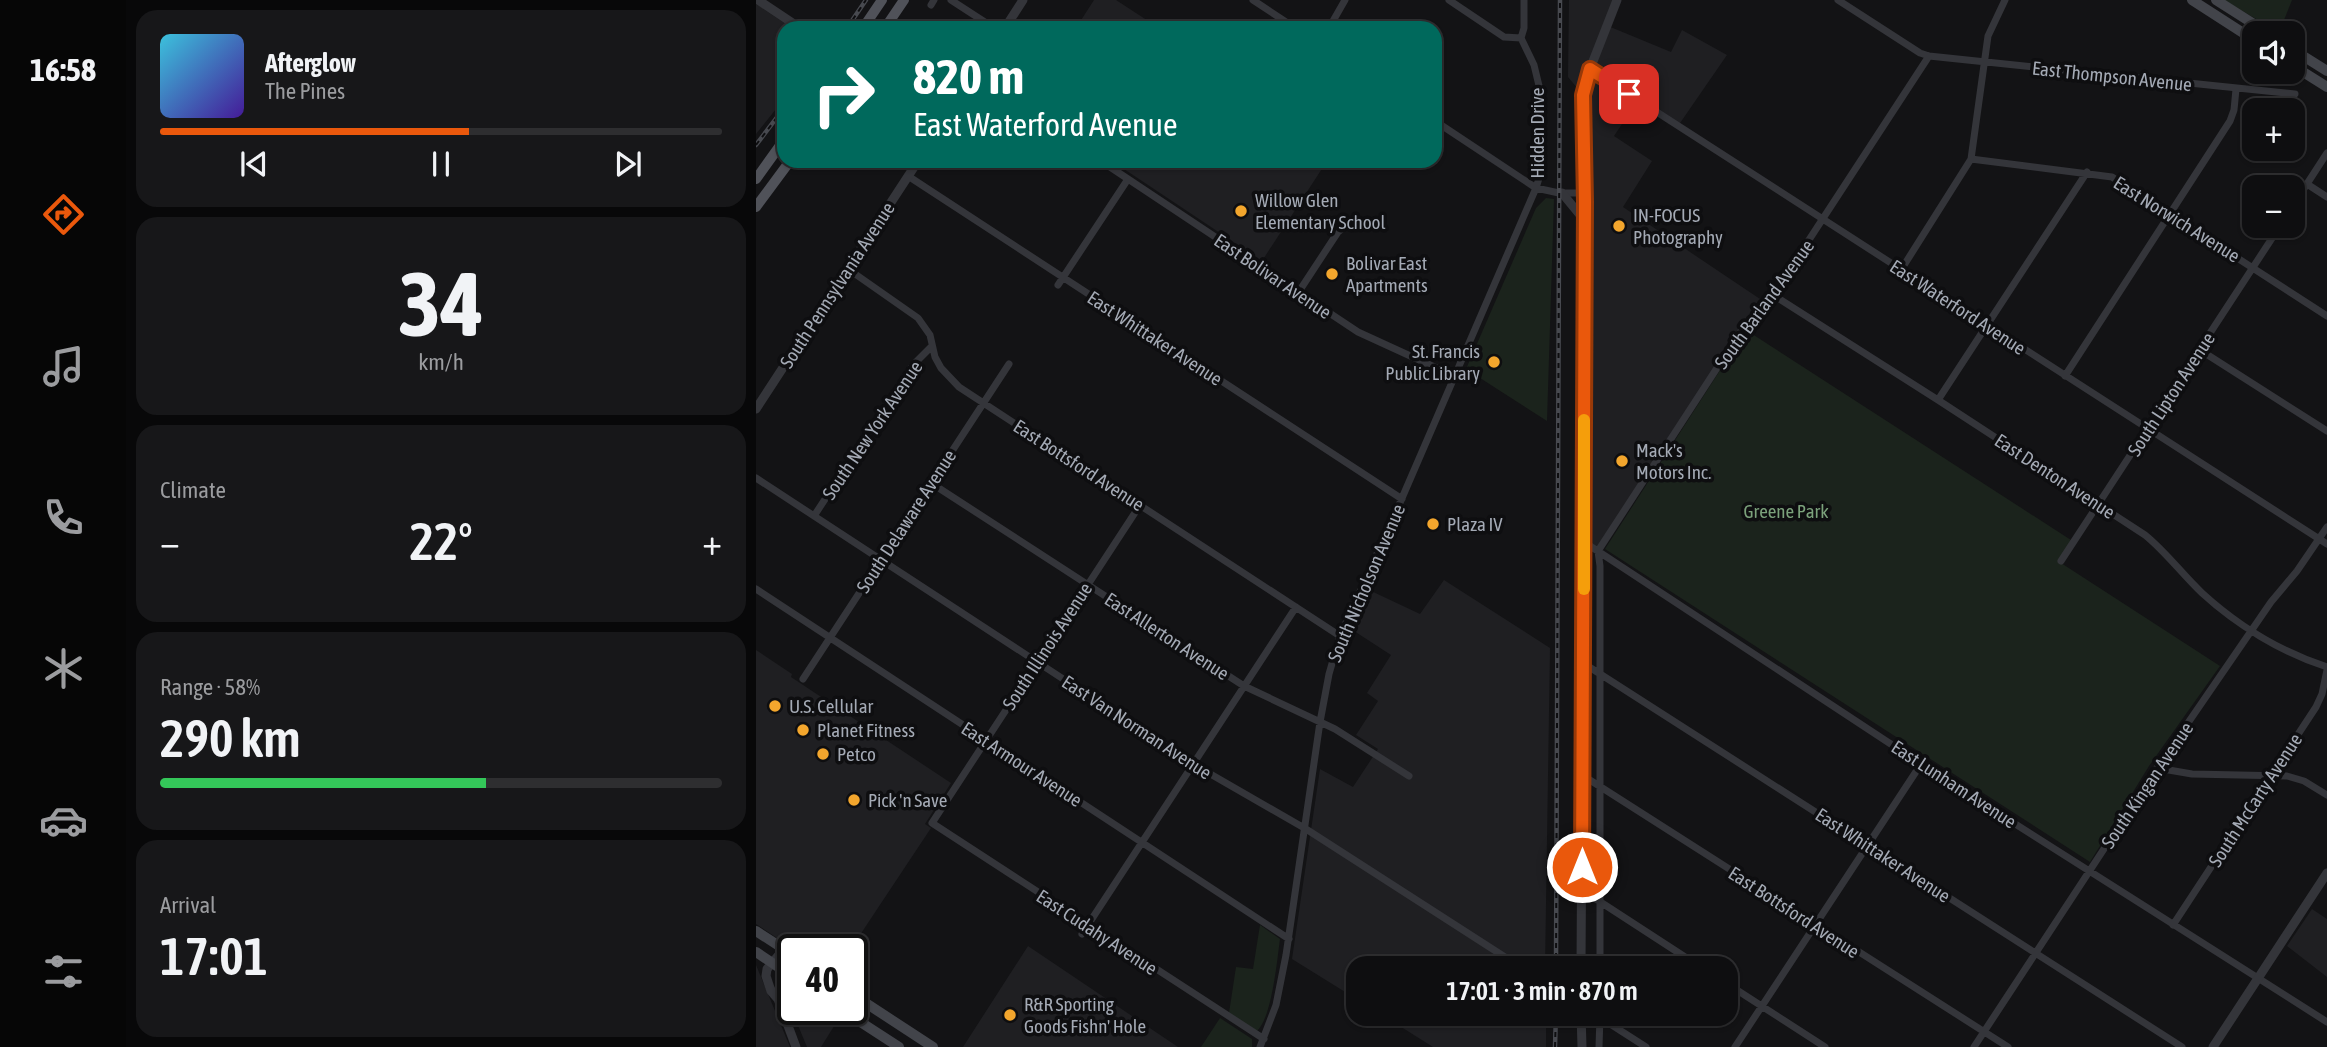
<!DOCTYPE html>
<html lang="en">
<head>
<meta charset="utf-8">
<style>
	:root { --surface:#0e0e10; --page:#171719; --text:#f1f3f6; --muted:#9b9c9f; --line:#2e2e30; --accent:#ea580c }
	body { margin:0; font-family:"Asap Condensed",sans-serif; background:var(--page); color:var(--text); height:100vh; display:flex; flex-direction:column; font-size:26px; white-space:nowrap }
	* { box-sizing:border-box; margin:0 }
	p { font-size:23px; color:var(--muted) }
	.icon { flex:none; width:38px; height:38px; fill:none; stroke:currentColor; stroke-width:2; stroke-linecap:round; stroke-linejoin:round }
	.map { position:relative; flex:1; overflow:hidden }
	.details { display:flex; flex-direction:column; gap:10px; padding:10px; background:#080809; width:630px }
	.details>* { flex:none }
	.guide { position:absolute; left:21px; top:21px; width:665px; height:147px; border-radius:21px; box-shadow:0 2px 5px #0004,0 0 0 2px var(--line); background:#00695c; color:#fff; overflow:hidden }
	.fabs { position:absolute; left:1486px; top:21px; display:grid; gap:14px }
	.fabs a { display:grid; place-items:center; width:63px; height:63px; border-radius:14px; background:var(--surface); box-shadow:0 2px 5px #0004,0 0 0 2px var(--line); font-size:35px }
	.speed { position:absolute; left:21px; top:934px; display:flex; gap:14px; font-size:35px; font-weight:700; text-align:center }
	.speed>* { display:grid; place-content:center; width:91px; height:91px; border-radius:50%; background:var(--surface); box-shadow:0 2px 5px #0004,0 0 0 2px var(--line); line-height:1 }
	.speed .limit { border:4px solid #111; border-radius:10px; background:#fff; color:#111 }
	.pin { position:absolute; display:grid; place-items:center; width:60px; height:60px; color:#fff; margin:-30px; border-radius:14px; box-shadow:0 4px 10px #0006 }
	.me { position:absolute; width:77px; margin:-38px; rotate:0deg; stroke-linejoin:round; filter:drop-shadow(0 0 5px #0008) }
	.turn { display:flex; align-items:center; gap:24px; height:147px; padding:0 21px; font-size:32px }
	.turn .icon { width:91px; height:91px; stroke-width:2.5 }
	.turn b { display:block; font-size:49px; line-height:60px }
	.big { font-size:52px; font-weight:600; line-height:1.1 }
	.details .widget { flex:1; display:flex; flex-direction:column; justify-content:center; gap:10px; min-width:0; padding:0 24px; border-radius:21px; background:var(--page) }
	.details .dial { align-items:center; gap:0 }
	.dial b { font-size:91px; line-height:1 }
	.song { display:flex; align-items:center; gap:21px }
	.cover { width:84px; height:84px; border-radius:10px; background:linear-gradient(135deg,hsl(190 70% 55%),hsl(260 70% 35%)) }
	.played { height:7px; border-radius:4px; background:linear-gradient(90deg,var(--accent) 55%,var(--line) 55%) }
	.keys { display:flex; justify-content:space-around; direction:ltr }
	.heat { display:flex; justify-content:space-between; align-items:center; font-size:38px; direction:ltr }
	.charge { height:10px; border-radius:5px; background:linear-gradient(90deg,#34c759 58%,var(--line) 0) }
	.trip { position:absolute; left:590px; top:956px; width:392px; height:70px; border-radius:21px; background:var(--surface); box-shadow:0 2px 5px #0004,0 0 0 2px var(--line); font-weight:600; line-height:70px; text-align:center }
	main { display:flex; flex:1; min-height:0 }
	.tab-bar { display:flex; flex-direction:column; width:126px; justify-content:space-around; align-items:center; background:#060606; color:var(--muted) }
	.tab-bar .icon { width:49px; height:49px }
	.tab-bar .selected { color:var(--accent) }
	.tab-bar b { font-size:32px; color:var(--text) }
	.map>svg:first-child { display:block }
	.built { fill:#1f1f22 }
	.green { fill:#1b231c }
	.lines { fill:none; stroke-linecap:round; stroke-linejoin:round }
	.minor { stroke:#34353a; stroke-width:7 }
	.tertiary { stroke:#34353a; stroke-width:9 }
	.secondary { stroke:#42444a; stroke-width:10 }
	.primary { stroke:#505259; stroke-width:10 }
	.rail-casing { stroke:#47494f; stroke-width:4.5 }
	.rail { stroke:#0e0e10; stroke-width:2; stroke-dasharray:5; stroke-linecap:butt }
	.route-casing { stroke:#983908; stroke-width:18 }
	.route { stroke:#ea580c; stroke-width:12 }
	.slow { stroke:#f59e0b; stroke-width:12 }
	.poi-dot { fill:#f3a62d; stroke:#0e0e10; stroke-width:2.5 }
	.labels { text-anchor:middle; stroke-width:7; stroke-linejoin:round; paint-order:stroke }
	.street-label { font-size:19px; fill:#a4aab5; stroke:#0e0e10 }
	.poi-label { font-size:19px; fill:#a4aab5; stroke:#0e0e10; text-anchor:start }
	.park-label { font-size:19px; fill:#7ba17b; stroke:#0e0e10 }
</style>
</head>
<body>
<main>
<nav class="tab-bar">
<b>16:58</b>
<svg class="icon selected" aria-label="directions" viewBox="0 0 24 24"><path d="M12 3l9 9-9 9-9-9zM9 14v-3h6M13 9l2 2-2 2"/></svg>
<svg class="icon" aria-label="music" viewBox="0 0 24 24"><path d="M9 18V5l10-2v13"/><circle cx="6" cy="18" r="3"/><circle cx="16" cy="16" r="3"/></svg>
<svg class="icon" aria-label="phone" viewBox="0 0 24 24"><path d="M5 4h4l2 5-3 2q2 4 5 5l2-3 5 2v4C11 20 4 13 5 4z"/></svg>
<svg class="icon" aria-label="climate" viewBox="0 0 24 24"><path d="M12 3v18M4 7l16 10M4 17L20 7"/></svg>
<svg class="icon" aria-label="car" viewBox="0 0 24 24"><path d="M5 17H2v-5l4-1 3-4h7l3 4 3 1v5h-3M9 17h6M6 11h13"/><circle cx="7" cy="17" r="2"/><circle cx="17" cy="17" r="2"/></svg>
<svg class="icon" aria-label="filters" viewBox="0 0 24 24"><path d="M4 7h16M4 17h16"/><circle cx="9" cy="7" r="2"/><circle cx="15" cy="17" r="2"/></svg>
</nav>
<section class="details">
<div class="widget">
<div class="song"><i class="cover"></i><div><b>Afterglow</b><p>The Pines</p></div></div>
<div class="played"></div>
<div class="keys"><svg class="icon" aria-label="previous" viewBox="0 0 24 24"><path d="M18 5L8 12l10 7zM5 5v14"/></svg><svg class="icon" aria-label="pause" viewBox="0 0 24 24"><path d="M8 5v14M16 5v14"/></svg><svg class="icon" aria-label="next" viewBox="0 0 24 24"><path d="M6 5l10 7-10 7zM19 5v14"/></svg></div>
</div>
<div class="widget dial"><b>34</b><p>km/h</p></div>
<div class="widget"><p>Climate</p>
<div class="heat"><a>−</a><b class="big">22°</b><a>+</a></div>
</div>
<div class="widget"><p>Range · 58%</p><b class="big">290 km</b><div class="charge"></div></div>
<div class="widget"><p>Arrival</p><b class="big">17:01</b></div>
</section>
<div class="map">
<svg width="1571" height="1047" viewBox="0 0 1571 1047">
	<rect width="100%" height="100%" fill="#131315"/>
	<path class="built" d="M338 0H360L403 28H320Z
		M813 0H861L852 26 915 52 926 30 971 55 922 126 880 103 858 136 896 161 867 207 1010 303 997 316 842 551 828 542 827 95 812 77Z
		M0 4 36 28H28V99L0 134Z
		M356 161H571L506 261Z
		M688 580 794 648 789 968H602V1000L536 959 564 769 597 787 622 749 600 735 622 701 611 693 635 655 595 629 613 590 664 614Z
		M0 650 36 674 35 677 195 783 169 824 175 828 94 950H39L0 924Z
		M1556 909 1571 919V977L1531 946Z
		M272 946 324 981 422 1047H207Z
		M0 965 34 1047H0Z
		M30 979 37 983V1010H77L85 1015 65 1047H51L29 994 28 985Z
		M623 1013H790V1047H677Z"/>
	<path class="green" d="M1468 0H1536L1528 20 1517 29Z
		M790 198 798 199 791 421 710 369 780 208Z
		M990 330 1318 542 1305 563 1464 666 1393 766 1334 862 849 549Z
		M504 925 524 939C521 961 516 1017 501 1031L473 1013 480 967 497 969Z
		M464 1018 496 1039V1047H445Z"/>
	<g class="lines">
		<path class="minor" d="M195 0 238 28
			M497 0 539 28
			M693 0 748 37 765 38
			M1082 0 1164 53 1173 56 1539 94
			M175 5 178 0
			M573 28 589 0
			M834 69 1571 544
			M679 121 780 188 803 193H829
			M1215 159 1356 177 1571 316
			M345 161 602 332 698 376
			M152 176 646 499
			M1551 184 1571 197
			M1536 207 1571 153
			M92 269 162 318 174 335 179 357 185 368 203 387 584 636
			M1145 270 1215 159 1232 36 1249 0
			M302 285 372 179
			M542 293 582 232 600 218
			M1017 295 1182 400 1389 535C1410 552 1426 574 1446 593 1481 625 1525 652 1571 667
			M1444 350 1571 431
			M1309 376 1474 121 1478 110 1480 89
			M1182 400 1331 172
			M0 478 437 764 550 829 766 968
			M175 483 488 686 579 729 653 776
			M384 505 176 823 508 1039
			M58 516 157 365 176 346
			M828 542 1165 764 1571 1022
			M1305 561 1524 226
			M0 589 533 939
			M827 663 1426 1047
			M47 679 253 364
			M1401 768 1436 774 1531 776 1548 781 1571 795
			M826 775 1252 1047
			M826 890 946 968
			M1417 925 1560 707 1566 694 1571 670
			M326 934 540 607
			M844 968V566L842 551 989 325 1017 295 1173 56
			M970 983 1069 1047
			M837 1013 890 1047
			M504 1047 520 1005 530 955 564 722 573 674 584 636 643 505 780 188 784 175 785 94 778 65 765 38 768 28V0
			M843 1047 844 1016
			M979 1047 1165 764
			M1218 1047 1401 768 1515 602 1541 571 1571 527"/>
		<path class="tertiary" d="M2 0 44 28
			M249 28 267 0
			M806 193 829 221
			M0 409 162 161
			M28 949 11 969 10 976 15 991 22 999 40 1047
			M825 968 829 286 827 95 834 69 861 0
			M22 999 24 981 37 956
			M825 1013 826 1047
			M1457 1047 1571 873"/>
		<path class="secondary" d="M1436 0 1498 40
			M1460 0 1512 33
			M1536 49 1571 71
			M1536 65 1571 87
			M0 931 37 955
			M0 952 37 977
			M96 994 177 1047
			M86 1010 143 1047"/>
		<path class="primary" d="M107 28 126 0
			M129 28 148 0
			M0 179 28 140
			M0 207 34 161"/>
		<defs>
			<path id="rail" d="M91 28 110 0
				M0 145 28 108
				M800 968 804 0
				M799 1047 800 1013"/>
		</defs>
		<use href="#rail" class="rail-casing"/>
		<use href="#rail" class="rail"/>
	</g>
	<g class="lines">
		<defs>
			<path id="route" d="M826 867 829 202 827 95 834 69 873 94"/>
		</defs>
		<use href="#route" class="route-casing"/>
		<use href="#route" class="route"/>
		<path class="slow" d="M828 589V420"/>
	</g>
	<g class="poi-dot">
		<circle cx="485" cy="211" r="7"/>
		<circle cx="863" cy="226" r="7"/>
		<circle cx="576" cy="274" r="7"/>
		<circle cx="738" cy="362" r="7"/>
		<circle cx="866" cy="461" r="7"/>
		<circle cx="677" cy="524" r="7"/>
		<circle cx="19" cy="706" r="7"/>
		<circle cx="47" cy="730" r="7"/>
		<circle cx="67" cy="754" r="7"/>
		<circle cx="98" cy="800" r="7"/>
		<circle cx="254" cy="1015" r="7"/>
	</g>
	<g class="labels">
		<g class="street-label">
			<text transform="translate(1356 76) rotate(6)" y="7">East Thompson Avenue</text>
			<text transform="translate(781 133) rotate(-90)" y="7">Hidden Drive</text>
			<text transform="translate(1421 219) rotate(32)" y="7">East Norwich Avenue</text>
			<text transform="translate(517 276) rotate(34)" y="7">East Bolivar Avenue</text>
			<text transform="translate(81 285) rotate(-57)" y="7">South Pennsylvania Avenue</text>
			<text transform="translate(1008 304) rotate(-54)" y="7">South Barland Avenue</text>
			<text transform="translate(1202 307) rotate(33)" y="7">East Waterford Avenue</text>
			<text transform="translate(399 338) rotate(33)" y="7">East Whittaker Avenue</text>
			<text transform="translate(1415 394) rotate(-57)" y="7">South Lipton Avenue</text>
			<text transform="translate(116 430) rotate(-56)" y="7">South New York Avenue</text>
			<text transform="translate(323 465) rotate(33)" y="7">East Bottsford Avenue</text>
			<text transform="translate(1299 476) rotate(33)" y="7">East Denton Avenue</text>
			<text transform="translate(150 521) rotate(-57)" y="7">South Delaware Avenue</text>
			<text transform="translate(610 583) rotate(-67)" y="7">South Nicholson Avenue</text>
			<text transform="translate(411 636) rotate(33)" y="7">East Allerton Avenue</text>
			<text transform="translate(291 646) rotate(-57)" y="7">South Illinois Avenue</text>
			<text transform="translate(381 727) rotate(33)" y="7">East Van Norman Avenue</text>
			<text transform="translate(266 764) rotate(33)" y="7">East Armour Avenue</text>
			<text transform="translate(1198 784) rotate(33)" y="7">East Lunham Avenue</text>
			<text transform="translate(1391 785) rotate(-56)" y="7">South Kingan Avenue</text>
			<text transform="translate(1499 800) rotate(-57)" y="7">South McCarty Avenue</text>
			<text transform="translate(1127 855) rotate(33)" y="7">East Whittaker Avenue</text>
			<text transform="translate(1038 912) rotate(33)" y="7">East Bottsford Avenue</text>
			<text transform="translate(341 932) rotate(33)" y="7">East Cudahy Avenue</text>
		</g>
		<g class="poi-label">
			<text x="499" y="207">Willow Glen<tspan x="499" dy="22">Elementary School</tspan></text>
			<text x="877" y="222">IN-FOCUS<tspan x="877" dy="22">Photography</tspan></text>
			<text x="590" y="270">Bolivar East<tspan x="590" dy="22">Apartments</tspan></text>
			<text x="724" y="358" text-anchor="end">St. Francis<tspan x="724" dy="22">Public Library</tspan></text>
			<text x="880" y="457">Mack's<tspan x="880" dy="22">Motors Inc.</tspan></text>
			<text x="691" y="531">Plaza IV</text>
			<text x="33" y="713">U.S. Cellular</text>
			<text x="61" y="737">Planet Fitness</text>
			<text x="81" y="761">Petco</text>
			<text x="112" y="807">Pick 'n Save</text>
			<text x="268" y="1011">R&amp;R Sporting<tspan x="268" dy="22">Goods Fishn' Hole</tspan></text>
		</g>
		<g class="park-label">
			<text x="1030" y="518">Greene Park</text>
		</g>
	</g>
</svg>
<div class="fabs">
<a><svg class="icon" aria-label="sound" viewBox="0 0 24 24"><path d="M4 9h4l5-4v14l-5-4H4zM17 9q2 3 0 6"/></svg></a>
<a>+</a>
<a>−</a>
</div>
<div class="speed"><div class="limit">40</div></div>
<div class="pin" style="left:873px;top:94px;background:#d93025"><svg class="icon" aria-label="arrive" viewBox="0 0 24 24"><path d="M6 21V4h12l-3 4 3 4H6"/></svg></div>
<svg class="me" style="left:826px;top:867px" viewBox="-20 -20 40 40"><circle r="17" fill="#ea580c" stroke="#fff" stroke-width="3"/><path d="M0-11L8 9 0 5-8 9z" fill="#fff"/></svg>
<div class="trip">17:01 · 3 min · 870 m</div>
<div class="guide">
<div class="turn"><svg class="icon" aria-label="right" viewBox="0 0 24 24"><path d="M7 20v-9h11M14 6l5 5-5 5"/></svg><div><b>820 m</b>East Waterford Avenue</div></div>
</div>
</div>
</main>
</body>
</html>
